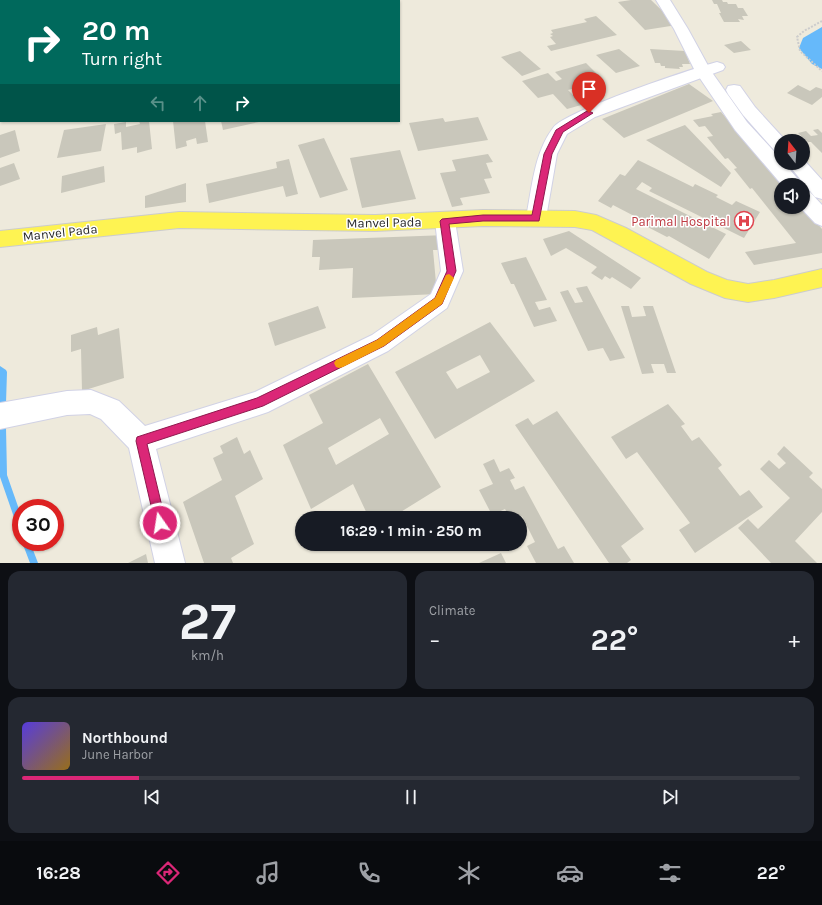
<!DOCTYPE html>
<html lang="en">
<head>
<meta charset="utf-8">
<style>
	:root { --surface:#171b24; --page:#242831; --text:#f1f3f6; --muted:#9ea1a6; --line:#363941; --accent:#db2777 }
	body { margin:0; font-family:Karla,sans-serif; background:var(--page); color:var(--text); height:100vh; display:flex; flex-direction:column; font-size:15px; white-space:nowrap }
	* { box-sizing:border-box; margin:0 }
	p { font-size:13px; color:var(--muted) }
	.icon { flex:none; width:22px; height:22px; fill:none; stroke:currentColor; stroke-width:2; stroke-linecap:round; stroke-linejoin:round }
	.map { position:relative; height:563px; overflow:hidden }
	.details { display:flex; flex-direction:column; gap:8px; padding:8px; background:#0d0f14; flex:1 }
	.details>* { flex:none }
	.guide { position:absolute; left:0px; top:0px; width:400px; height:122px; box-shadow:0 1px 3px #0004; background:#00695c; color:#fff; overflow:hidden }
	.needle { width:26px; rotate:343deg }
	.fabs { position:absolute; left:774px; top:134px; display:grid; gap:8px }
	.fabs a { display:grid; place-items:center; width:36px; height:36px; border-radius:50%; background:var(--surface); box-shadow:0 1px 3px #0004; font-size:20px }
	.speed { position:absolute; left:12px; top:499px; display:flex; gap:8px; font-size:20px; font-weight:700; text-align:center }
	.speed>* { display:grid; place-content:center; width:52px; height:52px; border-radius:50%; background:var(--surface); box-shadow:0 1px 3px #0004; line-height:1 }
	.speed .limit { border:6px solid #d22; background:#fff; color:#111 }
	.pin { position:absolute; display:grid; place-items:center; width:34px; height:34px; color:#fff; margin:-41px -17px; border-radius:50% 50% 50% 0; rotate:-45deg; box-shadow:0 0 4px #0007 }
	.pin .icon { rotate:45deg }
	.me { position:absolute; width:44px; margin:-22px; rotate:347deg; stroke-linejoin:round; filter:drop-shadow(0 0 3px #0008) }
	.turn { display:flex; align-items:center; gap:14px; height:84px; padding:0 16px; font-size:18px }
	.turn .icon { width:52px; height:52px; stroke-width:2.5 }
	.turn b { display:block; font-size:28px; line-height:34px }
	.lanes { display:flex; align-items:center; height:38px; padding:0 16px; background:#0003; justify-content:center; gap:20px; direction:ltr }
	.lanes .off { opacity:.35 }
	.big { font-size:30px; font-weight:700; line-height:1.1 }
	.details .card { flex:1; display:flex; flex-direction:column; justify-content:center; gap:6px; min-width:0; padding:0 14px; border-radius:12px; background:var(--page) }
	.details .dial { align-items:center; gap:0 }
	.dial b { font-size:52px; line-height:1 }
	.song { display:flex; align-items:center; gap:12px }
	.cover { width:48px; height:48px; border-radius:6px; background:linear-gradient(135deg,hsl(250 70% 55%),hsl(40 70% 35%)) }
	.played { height:4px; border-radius:2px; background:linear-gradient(90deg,var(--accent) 15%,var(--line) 15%) }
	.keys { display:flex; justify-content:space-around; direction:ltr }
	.heat { display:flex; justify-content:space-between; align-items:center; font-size:22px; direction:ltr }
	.details .tiles { flex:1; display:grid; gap:8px; grid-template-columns:1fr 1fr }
	.card:last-child { grid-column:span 2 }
	.trip { position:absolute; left:295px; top:511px; width:232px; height:40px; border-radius:20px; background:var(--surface); box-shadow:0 1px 3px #0004; font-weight:700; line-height:40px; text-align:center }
	.menu { display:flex; height:64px; justify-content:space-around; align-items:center; background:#090b0e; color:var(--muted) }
	.menu .icon { width:28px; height:28px }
	.menu .on { color:var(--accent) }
	.menu b { font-size:18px; color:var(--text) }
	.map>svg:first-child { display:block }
	.water { fill:#66b9fa }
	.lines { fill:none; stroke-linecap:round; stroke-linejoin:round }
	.stream { fill:#66b9fa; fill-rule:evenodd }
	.building { fill:#c9c7bb; fill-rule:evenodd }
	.street-casing { stroke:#d1d2e5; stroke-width:2 }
	.secondary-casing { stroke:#d1d2e5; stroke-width:2 }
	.primary-casing { stroke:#ccc; stroke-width:2 }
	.path { stroke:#ccc; stroke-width:2; stroke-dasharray:2 1.5; stroke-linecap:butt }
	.street { fill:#fff; fill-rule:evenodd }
	.secondary { fill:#fff; fill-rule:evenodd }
	.primary { fill:#fef352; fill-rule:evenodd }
	.route { fill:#db2777; stroke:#8e194d }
	.slow { fill:#f59e0b }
	.labels { text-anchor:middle; stroke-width:3; stroke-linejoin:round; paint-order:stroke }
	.health-label { font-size:13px; fill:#be3a42; stroke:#fff; text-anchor:end }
	.street-label { font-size:13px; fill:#2b2b2b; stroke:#fff }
</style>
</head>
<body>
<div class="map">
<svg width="822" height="563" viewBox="0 0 822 563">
	<rect width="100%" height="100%" fill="#eeeadc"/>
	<path class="water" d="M822 27V69L812 64 799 48 803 38Z"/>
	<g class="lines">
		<path class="stream" d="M0 366 6 370 7 372 6 403 5 405 3 406 0 404Z
			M2 424 5 425 6 428 7 475 21 515V530L18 529 17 526 0 477V425Z
			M22 542H30L38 563H30Z"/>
	</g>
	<path class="building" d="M631 0H651L677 25 645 30 618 2Z
		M712 0H722L723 2H727L728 4H736L738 8H743L748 16H742L744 20 738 19 740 22H724L719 13H721L717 4H714Z
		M596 16 617 35 551 51 547 46 556 44 550 37 553 36 550 34 553 33 551 30 587 22 584 19Z
		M741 41 751 50 734 53 724 45Z
		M619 49 640 66 616 73 596 55Z
		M650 49 685 51 690 64H682L683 67H679L680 69 665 68V66H661L660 63H655Z
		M520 51 541 69 522 76 501 57Z
		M586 63 603 80 594 82 590 78 574 82 579 87 568 90 573 95 582 92 592 102 567 109 553 94 538 98 522 81 548 73 556 81 562 79 555 72Z
		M689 84 713 101 624 138 602 119Z
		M798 85 810 91 816 87 822 89V97L812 105 787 93Z
		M721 112 784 185H781V207H803L822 229V253L754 265 745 252 796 243 752 188 750 189 734 169 737 168 728 158 725 159 707 137 713 136 705 126 699 127 693 120 713 116 711 114Z
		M478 117 488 140 418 151 409 123 443 118 445 122Z
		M139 121H149L152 149 137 153V147L122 150 121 132 115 134 114 124 126 122V127L140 124Z
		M173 121H205L208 142 197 144 196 138 186 141 187 146 176 149Z
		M221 121H259V122L223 130Z
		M106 124 101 151 57 158 64 130Z
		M685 125 731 173 721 187 646 140Z
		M818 129 822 133V153L811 142H808L798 133 806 131 811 136 818 135 813 130Z
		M15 130 20 151 0 158V135Z
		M324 138 348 190 320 198 298 145Z
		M400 150 416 199 362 208 350 158Z
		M488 154 493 162 486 163 492 178 484 179 490 193 460 198 463 205 452 207 440 173 456 171 452 160Z
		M289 159 298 194 286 197 283 186 209 203 206 184 277 168 276 162Z
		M638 160 693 187 695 184 718 195 716 197 732 205 736 201 760 212 744 238 649 191 652 188 642 182 636 189 726 234 709 259 669 236 667 237 636 221 638 218 613 205 611 208 598 201 620 174 625 176Z
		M14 163 20 179 0 186V168Z
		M104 166 105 182 61 193 62 176Z
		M186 183V202L145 208V196Z
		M569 231 641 278 631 289 612 277 610 279 605 276 602 280 591 273 597 267 566 248 551 256 543 239Z
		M447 235 448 250H433L437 294 352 298 353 268 319 270 320 257H312L313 240Z
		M526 257 547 300 535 302 539 310 550 307 557 321 534 327 514 284H511L501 263Z
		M587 286 625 358 610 361 603 348 588 351 560 292 568 290 575 303 583 302 576 288Z
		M318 306 326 328 275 346 268 323Z
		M621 306H629L632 317 646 316 643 306H653L676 373H667L664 364H651L654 373 642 374Z
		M490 322 535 381 435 439 395 372ZM480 355 490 372 457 389 446 372Z
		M97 327 98 335 119 328 124 378 82 391 81 349 71 352V335Z
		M368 364 441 487 391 518H369L353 484 311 509 283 445 323 423 309 395ZM380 418 389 434 336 465 328 448Z
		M668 404 685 424 681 426 692 441 699 437 722 465 718 468 740 496 749 490 763 507 695 553 679 530 690 523 637 452 626 459 611 437Z
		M557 411 644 529 621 546 631 560 627 563H609L515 425 528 418 533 425Z
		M237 437 244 454 250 450 263 479 235 496 254 544 231 558 233 563H204L183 502 222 480 213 458 223 453 220 446Z
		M784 446 813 473 809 477 822 489V512L795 541 817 563H771L738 528 748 519 758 529 790 498 760 469 769 460 779 469 786 463 777 454Z
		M494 459 500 472 509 468 515 478 510 480 515 490 524 486 558 549 564 546 574 563H536L527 546 535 542 522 516 519 518H510L505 509 492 515 479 490 493 484 483 464Z
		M501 553 506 563H479Z
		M146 554 148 563H128Z"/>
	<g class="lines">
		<defs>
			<path id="street" d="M93 0H107V1H93Z
				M0 34H1V42H0Z
				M717 62 723 64 725 67 723 70 595 117 567 134 557 154 546 218 543 223 536 226 529 223 526 218C532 188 534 153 553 128 565 111 691 69 717 62Z
				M445 213 452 216 455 221 463 271 447 308 388 351 268 412 156 449 185 563H155L129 448 101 419 90 414 67 415 0 429V403L67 391 91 390 119 401 145 426 255 392 372 335 431 294 441 271 435 221 438 216Z"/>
			<path id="secondary" d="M656 0H670L688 29 711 71 747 122 781 159V163H784L803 185H782L735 130 695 71 674 29Z
				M734 85 740 86 755 107 786 141H781V153L775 151 743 115 728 94 726 90 728 86Z
				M803 159 822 180V199L815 197 787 163H803Z
				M803 190 810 192 822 205V226L815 223 800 207H803Z"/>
			<path id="primary" d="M483 210 575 211 596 215 626 228 707 272 727 280 748 284 774 280 822 269V287L774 298 748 302 725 298 691 284 592 230 575 227 483 226 375 231 179 228 0 247V231L179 212 375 215Z"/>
		</defs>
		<use href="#street" class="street-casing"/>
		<use href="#secondary" class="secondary-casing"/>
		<use href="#primary" class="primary-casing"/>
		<path class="path" d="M822 21 804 31 797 37 800 51 822 71"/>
		<use href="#street" class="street"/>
		<use href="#secondary" class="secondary"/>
		<use href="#primary" class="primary"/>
	</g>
	<path class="route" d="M587 111H589L593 113 563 132 552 154 539 221H483L449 224 456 271 442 304 384 346 263 406 147 444 166 523 165 527 160 529 156 527 136 441 137 437 257 398 377 340 435 298 447 271 440 221 442 219 483 215H532L544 154 556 130Z"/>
	<path class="slow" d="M449 274 454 278 442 304 384 346 343 367 339 368 336 367 334 363 336 360 377 340 435 298 446 275Z"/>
	<defs>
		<symbol id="hospital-ring" viewBox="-11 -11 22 22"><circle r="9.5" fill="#fff" stroke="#e0444e" stroke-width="1.5"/><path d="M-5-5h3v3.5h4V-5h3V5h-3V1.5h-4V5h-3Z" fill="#e0444e"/></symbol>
	</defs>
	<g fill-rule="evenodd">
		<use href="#hospital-ring" x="733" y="210" width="22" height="22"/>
	</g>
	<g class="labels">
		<g class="health-label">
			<text x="730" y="226">Parimal Hospital</text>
		</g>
		<g class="street-label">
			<text transform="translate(384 222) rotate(-1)" y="5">Manvel Pada</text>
			<text transform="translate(60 232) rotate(-6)" y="5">Manvel Pada</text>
		</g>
	</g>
</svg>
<div class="fabs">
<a><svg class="needle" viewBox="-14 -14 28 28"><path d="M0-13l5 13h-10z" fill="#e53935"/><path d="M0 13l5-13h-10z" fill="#9ea1a6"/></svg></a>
<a><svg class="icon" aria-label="sound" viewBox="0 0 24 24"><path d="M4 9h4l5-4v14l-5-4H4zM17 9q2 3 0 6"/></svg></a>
</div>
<div class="speed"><div class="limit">30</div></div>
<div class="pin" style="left:589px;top:113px;background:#d93025"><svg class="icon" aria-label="arrive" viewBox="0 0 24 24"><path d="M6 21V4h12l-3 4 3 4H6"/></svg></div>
<svg class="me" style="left:160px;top:523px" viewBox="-20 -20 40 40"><circle r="17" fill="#db2777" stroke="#fff" stroke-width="3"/><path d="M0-11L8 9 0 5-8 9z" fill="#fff"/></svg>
<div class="trip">16:29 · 1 min · 250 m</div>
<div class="guide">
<div class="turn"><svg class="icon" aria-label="right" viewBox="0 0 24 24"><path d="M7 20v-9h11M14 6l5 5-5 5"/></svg><div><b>20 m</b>Turn right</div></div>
<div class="lanes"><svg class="icon off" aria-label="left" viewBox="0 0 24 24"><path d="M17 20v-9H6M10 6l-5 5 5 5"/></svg><svg class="icon off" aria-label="ahead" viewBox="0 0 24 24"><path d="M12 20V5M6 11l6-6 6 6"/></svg><svg class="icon" aria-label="right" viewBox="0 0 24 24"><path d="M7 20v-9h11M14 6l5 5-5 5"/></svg></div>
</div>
</div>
<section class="details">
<div class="tiles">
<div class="card dial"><b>27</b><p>km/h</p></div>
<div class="card"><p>Climate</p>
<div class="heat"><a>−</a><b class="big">22°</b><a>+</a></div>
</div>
<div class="card">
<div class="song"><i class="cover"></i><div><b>Northbound</b><p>June Harbor</p></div></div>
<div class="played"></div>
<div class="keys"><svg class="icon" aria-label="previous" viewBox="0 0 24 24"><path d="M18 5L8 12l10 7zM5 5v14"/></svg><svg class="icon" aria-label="pause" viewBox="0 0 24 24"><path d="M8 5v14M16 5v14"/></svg><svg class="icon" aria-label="next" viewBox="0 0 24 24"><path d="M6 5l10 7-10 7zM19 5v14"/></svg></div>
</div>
</div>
</section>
<nav class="menu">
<b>16:28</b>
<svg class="icon on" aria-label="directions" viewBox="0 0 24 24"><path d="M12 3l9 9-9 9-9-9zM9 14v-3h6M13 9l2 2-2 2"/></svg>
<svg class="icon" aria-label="music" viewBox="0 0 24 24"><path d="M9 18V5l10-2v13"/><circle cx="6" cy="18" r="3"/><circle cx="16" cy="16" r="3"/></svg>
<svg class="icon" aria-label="phone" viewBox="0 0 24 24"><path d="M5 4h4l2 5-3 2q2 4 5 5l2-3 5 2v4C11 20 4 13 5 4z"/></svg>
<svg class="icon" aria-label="climate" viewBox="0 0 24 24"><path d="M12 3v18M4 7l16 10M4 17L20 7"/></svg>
<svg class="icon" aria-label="car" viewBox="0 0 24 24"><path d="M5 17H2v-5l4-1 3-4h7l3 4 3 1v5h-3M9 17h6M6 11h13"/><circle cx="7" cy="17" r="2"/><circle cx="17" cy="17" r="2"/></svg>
<svg class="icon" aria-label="filters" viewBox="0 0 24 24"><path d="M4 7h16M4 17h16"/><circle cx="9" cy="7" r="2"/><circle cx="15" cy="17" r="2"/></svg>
<b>22°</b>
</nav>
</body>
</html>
